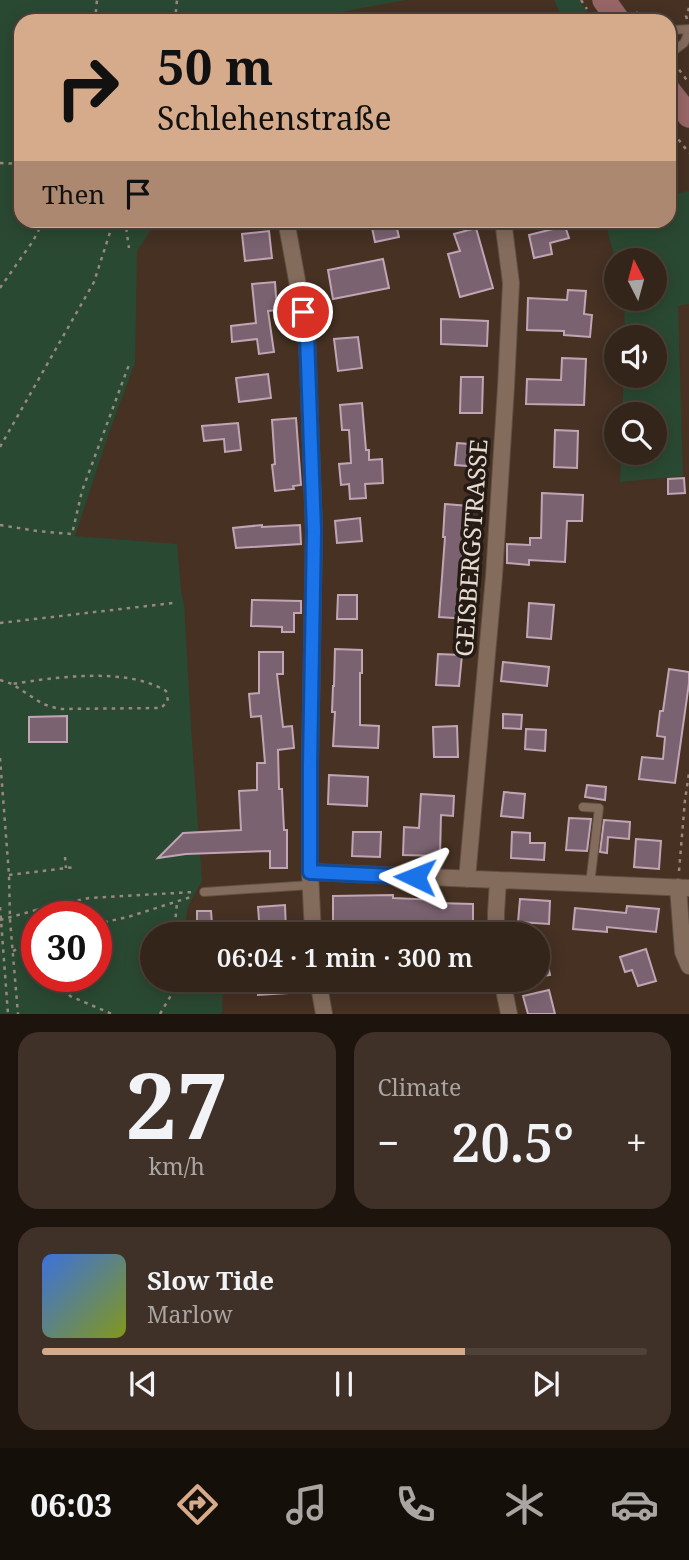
<!DOCTYPE html>
<html lang="en">
<head>
<meta charset="utf-8">
<style>
	:root { --surface:#34251a; --page:#3f3127; --text:#f1f3f6; --muted:#a9a5a2; --line:#4e4239; --accent:#d6ab8b }
	body { margin:0; font-family:"Noto Serif",serif; background:var(--page); color:var(--text); height:100vh; display:flex; flex-direction:column; font-size:26px; white-space:nowrap }
	* { box-sizing:border-box; margin:0 }
	p { font-size:23px; color:var(--muted) }
	.icon { flex:none; width:38px; height:38px; fill:none; stroke:currentColor; stroke-width:2; stroke-linecap:round; stroke-linejoin:round }
	.map { position:relative; height:1014px; overflow:hidden }
	.sheet { display:flex; flex-direction:column; gap:18px; padding:18px; background:#1d140e; flex:1 }
	.sheet>* { flex:none }
	.guide { position:absolute; left:14px; top:14px; width:662px; height:214px; border-radius:21px; box-shadow:0 4px 18px #0003,0 0 0 2px var(--line); background:#d6ab8b; color:#111; overflow:hidden }
	.needle { width:46px; rotate:354deg }
	.buttons { position:absolute; left:604px; top:248px; display:grid; gap:14px }
	.buttons a { display:grid; place-items:center; width:63px; height:63px; border-radius:50%; background:var(--surface); box-shadow:0 4px 18px #0003,0 0 0 2px var(--line); font-size:35px }
	.speed { position:absolute; left:21px; top:901px; display:flex; gap:14px; font-size:35px; font-weight:700; text-align:center }
	.speed>* { display:grid; place-content:center; width:91px; height:91px; border-radius:50%; background:var(--surface); box-shadow:0 4px 18px #0003,0 0 0 2px var(--line); line-height:1 }
	.speed .limit { border:10px solid #d22; background:#fff; color:#111 }
	.pin { position:absolute; display:grid; place-items:center; width:60px; height:60px; color:#fff; margin:-30px; border:4px solid #fff; border-radius:50%; box-shadow:0 2px 7px #0007 }
	.me { position:absolute; width:77px; margin:-38px; rotate:272deg; stroke-linejoin:round; filter:drop-shadow(0 0 5px #0008) }
	.turn { display:flex; align-items:center; gap:24px; height:147px; padding:0 28px; font-size:32px }
	.turn .icon { width:91px; height:91px; stroke-width:2.5 }
	.turn b { display:block; font-size:49px; line-height:60px }
	.then { display:flex; align-items:center; height:66px; padding:0 28px; background:#0003; gap:14px; font-size:26px }
	.big { font-size:52px; font-weight:600; line-height:1.1 }
	.sheet .card { flex:1; display:flex; flex-direction:column; justify-content:center; gap:10px; min-width:0; padding:0 24px; border-radius:21px; background:var(--page) }
	.sheet .dial { align-items:center; gap:0 }
	.dial b { font-size:91px; line-height:1 }
	.song { display:flex; align-items:center; gap:21px }
	.cover { width:84px; height:84px; border-radius:10px; background:linear-gradient(135deg,hsl(220 70% 55%),hsl(70 70% 35%)) }
	.played { height:7px; border-radius:4px; background:linear-gradient(90deg,var(--accent) 70%,var(--line) 70%) }
	.keys { display:flex; justify-content:space-around; direction:ltr }
	.heat { display:flex; justify-content:space-between; align-items:center; font-size:38px; direction:ltr }
	.sheet .tiles { flex:1; display:grid; gap:18px; grid-template-columns:1fr 1fr }
	.card:last-child { grid-column:span 2 }
	.trip { position:absolute; left:140px; top:922px; width:410px; height:70px; border-radius:35px; background:var(--surface); box-shadow:0 4px 18px #0003,0 0 0 2px var(--line); font-weight:600; line-height:70px; text-align:center }
	.menu { display:flex; height:112px; justify-content:space-around; align-items:center; background:#150f0a; color:var(--muted) }
	.menu .icon { width:49px; height:49px }
	.menu .selected { color:var(--accent) }
	.menu b { font-size:32px; color:var(--text) }
	.map>svg:first-child { display:block }
	.green { fill:#2a4932; fill-rule:evenodd }
	.building { fill:#7b6270; stroke:#c1a5b4; stroke-width:2 }
	.lines { fill:none; stroke-linecap:round; stroke-linejoin:round }
	.service-casing { stroke:#604f43; stroke-width:10 }
	.minor-casing { stroke:#604f43; stroke-width:18 }
	.secondary-casing { stroke:#604f43; stroke-width:24 }
	.path { stroke:#99887c; stroke-width:2.5; stroke-dasharray:3.5 5; stroke-linecap:butt }
	.service { stroke:#846c5c; stroke-width:8 }
	.minor { stroke:#846c5c; stroke-width:16 }
	.secondary { stroke:#996667; stroke-width:23 }
	.path-bridge { stroke:#99887c; stroke-width:2.5; stroke-dasharray:3.5 5; stroke-linecap:butt }
	.route-casing { stroke:#114b97; stroke-width:18 }
	.route { stroke:#1a73e8; stroke-width:12 }
	.labels { text-anchor:middle; stroke-width:7; stroke-linejoin:round; paint-order:stroke }
	.street-label { font-size:24px; fill:#e9dbd2; stroke:#251b15 }
</style>
</head>
<body>
<div class="map">
<svg width="689" height="1014" viewBox="0 0 689 1014">
	<rect width="100%" height="100%" fill="#463123"/>
	<path class="green" d="M0 0H406L293 21H21V220L157 221 137 251 135 363 110 430 75 536 177 544 181 592 184 604 191 727 202 881 188 906 184 932 224 929V934H152V980H223L222 1014H0ZM37 917H96V976H37Z
		M554 0H579L594 21H564Z
		M689 191V304L678 306 683 476 620 482 621 453H654V415H622L624 376H654V338H625L624 299H654V261H616V263L605 221 668 220 669 195Z"/>
	<path class="building" d="M383 220H395L399 237 375 242 371 223Z
		M565 226 569 238 550 243 552 254 534 258 529 235Z
		M476 228 493 288 460 297 448 254 460 251 454 234Z
		M269 231 272 258 245 261 242 234Z
		M383 259 389 288 333 299 328 270Z
		M275 282 277 310 268 311 274 352 259 354 257 339 232 342 231 326 256 323 252 284Z
		M568 290 586 291 584 314 592 315 590 337 564 335V331L527 330 528 298 567 300Z
		M441 319 488 321 487 346 441 344Z
		M358 337 362 368 338 371 334 339Z
		M562 358 586 359 584 405 526 404 527 379 561 380Z
		M268 374 271 398 239 402 236 378Z
		M461 377H483L482 413H460Z
		M362 403 366 450H369V460L382 459 383 483 365 484 366 498 350 499 349 484 341 485 339 464 351 463 349 430H342L340 405Z
		M296 418 301 485 293 486 294 489 275 491 272 465 275 464 272 420Z
		M238 423 241 450 225 452 224 439 204 441 202 426Z
		M555 430 578 431 577 468 554 467Z
		M457 443 482 445 480 467 455 465Z
		M684 478 685 493 668 494V479Z
		M542 493 583 495 582 521H567L565 562 529 560V565L507 563V544L530 545V538H541Z
		M445 504 469 506 466 554H475L473 578H471L468 619 439 617 445 537H443Z
		M360 518 362 541 337 543 335 521Z
		M262 525V527L300 525 301 544 236 548 233 528Z
		M338 595H357V619H337Z
		M252 600 301 601V613H294V632H282V627L251 626Z
		M529 603 554 605 551 639 527 637Z
		M335 649 362 650V673H360V725L379 726 378 748 333 746 335 712H332L333 686H334Z
		M259 652H283V674H277L283 727 292 726 294 748 278 750 279 789H282L284 830H287V868H270V851L186 854 158 858 183 833 241 830 239 791 257 790V763H265L261 716 251 717 249 694 259 693Z
		M438 654 462 655 459 686 436 685Z
		M503 662 549 667 547 686 501 681Z
		M669 669 689 672V683L675 783 639 779 642 757 663 759 665 737 657 736 660 711H663Z
		M503 714 522 715 521 729 503 728Z
		M67 716V742H29V717Z
		M457 726 458 757H434L433 727Z
		M526 729 546 730 545 751 525 749Z
		M329 775 368 777 367 806 328 804Z
		M587 785 606 787 605 800 585 797Z
		M504 792 525 794 523 818 501 816Z
		M421 794 454 796 453 816 441 815 440 856 403 855 404 827 419 828Z
		M569 818 591 819 587 851 566 850Z
		M604 820 630 822 629 839 608 837 607 853 600 852Z
		M353 832H381L380 857 352 856Z
		M512 832 530 833V843H545L544 860 511 858Z
		M636 839 661 841 659 869 634 867Z
		M393 895V898L437 900V903L473 904V934H411V927L333 926V896Z
		M520 899 550 901 549 924 518 922Z
		M285 905 286 931 260 933 258 907Z
		M627 906 659 909 656 932 607 927V932L573 929 575 908 626 913Z
		M197 911H211L212 924H197Z
		M537 941H543L550 975 537 977Z
		M646 949 656 981 638 986 632 970 625 972 620 957Z
		M257 980H287L288 993 258 995Z
		M549 990 555 1014H528L523 996Z"/>
	<g class="lines">
		<defs>
			<path id="service" d="M668 32 673 30 689 29
				M668 55 684 43 689 31
				M583 807 599 808 590 884
				M204 892 311 885"/>
			<path id="minor" d="M286 220 307 335 314 531 310 765V872L313 934
				M310 872 689 888
				M467 879 494 576 506 387 511 283 503 220
				M678 887 683 952 689 966
				M496 934V913L498 880
				M318 980 324 1014
				M502 980 509 1014"/>
			<path id="secondary" d="M604 0 619 21
				M668 89 689 116"/>
		</defs>
		<use href="#service" class="service-casing"/>
		<use href="#minor" class="minor-casing"/>
		<use href="#secondary" class="secondary-casing"/>
		<path class="path" d="M581 0 587 9
			M636 12 642 21
			M687 19 686 16 689 8
			M95 21 97 0
			M175 21 177 0
			M674 63 689 83
			M668 126 689 153
			M0 163 21 164
			M125 220 129 248
			M0 288 33 241 44 220
			M0 447 94 282 114 220
			M0 525 37 531 72 534 82 491 130 362
			M0 623 173 603
			M0 680 12 684 43 704 59 709 161 708 168 701 166 691C127 667 56 677 12 684
			M0 758 9 875 10 920 18 1014
			M65 857 66 868
			M679 871 685 800 689 773
			M9 875 75 867
			M0 907 8 1014
			M36 910 89 898 194 892
			M96 924 128 917 194 896
			M174 934 177 903
			M13 951 37 941
			M52 976 70 996 112 1014
			M160 1014 180 980"/>
		<use href="#service" class="service"/>
		<use href="#minor" class="minor"/>
		<use href="#secondary" class="secondary"/>
		<path class="path-bridge" d="M0 920 36 910"/>
	</g>
	<g class="lines">
		<defs>
			<path id="route" d="M303 312 307 335 314 531 310 765V872L415 877"/>
		</defs>
		<use href="#route" class="route-casing"/>
		<use href="#route" class="route"/>
	</g>
	<g class="labels">
		<g class="street-label">
			<text transform="translate(472 548) rotate(-86)" y="8">GEISBERGSTRASSE</text>
		</g>
	</g>
</svg>
<div class="buttons">
<a><svg class="needle" viewBox="-14 -14 28 28"><path d="M0-13l5 13h-10z" fill="#e53935"/><path d="M0 13l5-13h-10z" fill="#a9a5a2"/></svg></a>
<a><svg class="icon" aria-label="sound" viewBox="0 0 24 24"><path d="M4 9h4l5-4v14l-5-4H4zM17 9q2 3 0 6"/></svg></a>
<a><svg class="icon" aria-label="search" viewBox="0 0 24 24"><circle cx="10" cy="10" r="6"/><path d="M15 15l6 6"/></svg></a>
</div>
<div class="speed"><div class="limit">30</div></div>
<div class="pin" style="left:303px;top:312px;background:#d93025"><svg class="icon" aria-label="arrive" viewBox="0 0 24 24"><path d="M6 21V4h12l-3 4 3 4H6"/></svg></div>
<svg class="me" style="left:415px;top:877px" viewBox="-20 -20 40 40"><path d="M0-17L14 15 0 8-14 15z" fill="#1a73e8" stroke="#fff" stroke-width="4"/></svg>
<div class="trip">06:04 · 1 min · 300 m</div>
<div class="guide">
<div class="turn"><svg class="icon" aria-label="right" viewBox="0 0 24 24"><path d="M7 20v-9h11M14 6l5 5-5 5"/></svg><div><b>50 m</b>Schlehenstraße</div></div>
<div class="then">Then<svg class="icon" aria-label="arrive" viewBox="0 0 24 24"><path d="M6 21V4h12l-3 4 3 4H6"/></svg></div>
</div>
</div>
<section class="sheet">
<div class="tiles">
<div class="card dial"><b>27</b><p>km/h</p></div>
<div class="card"><p>Climate</p>
<div class="heat"><a>−</a><b class="big">20.5°</b><a>+</a></div>
</div>
<div class="card">
<div class="song"><i class="cover"></i><div><b>Slow Tide</b><p>Marlow</p></div></div>
<div class="played"></div>
<div class="keys"><svg class="icon" aria-label="previous" viewBox="0 0 24 24"><path d="M18 5L8 12l10 7zM5 5v14"/></svg><svg class="icon" aria-label="pause" viewBox="0 0 24 24"><path d="M8 5v14M16 5v14"/></svg><svg class="icon" aria-label="next" viewBox="0 0 24 24"><path d="M6 5l10 7-10 7zM19 5v14"/></svg></div>
</div>
</div>
</section>
<nav class="menu">
<b>06:03</b>
<svg class="icon selected" aria-label="directions" viewBox="0 0 24 24"><path d="M12 3l9 9-9 9-9-9zM9 14v-3h6M13 9l2 2-2 2"/></svg>
<svg class="icon" aria-label="music" viewBox="0 0 24 24"><path d="M9 18V5l10-2v13"/><circle cx="6" cy="18" r="3"/><circle cx="16" cy="16" r="3"/></svg>
<svg class="icon" aria-label="phone" viewBox="0 0 24 24"><path d="M5 4h4l2 5-3 2q2 4 5 5l2-3 5 2v4C11 20 4 13 5 4z"/></svg>
<svg class="icon" aria-label="climate" viewBox="0 0 24 24"><path d="M12 3v18M4 7l16 10M4 17L20 7"/></svg>
<svg class="icon" aria-label="car" viewBox="0 0 24 24"><path d="M5 17H2v-5l4-1 3-4h7l3 4 3 1v5h-3M9 17h6M6 11h13"/><circle cx="7" cy="17" r="2"/><circle cx="17" cy="17" r="2"/></svg>
</nav>
</body>
</html>
